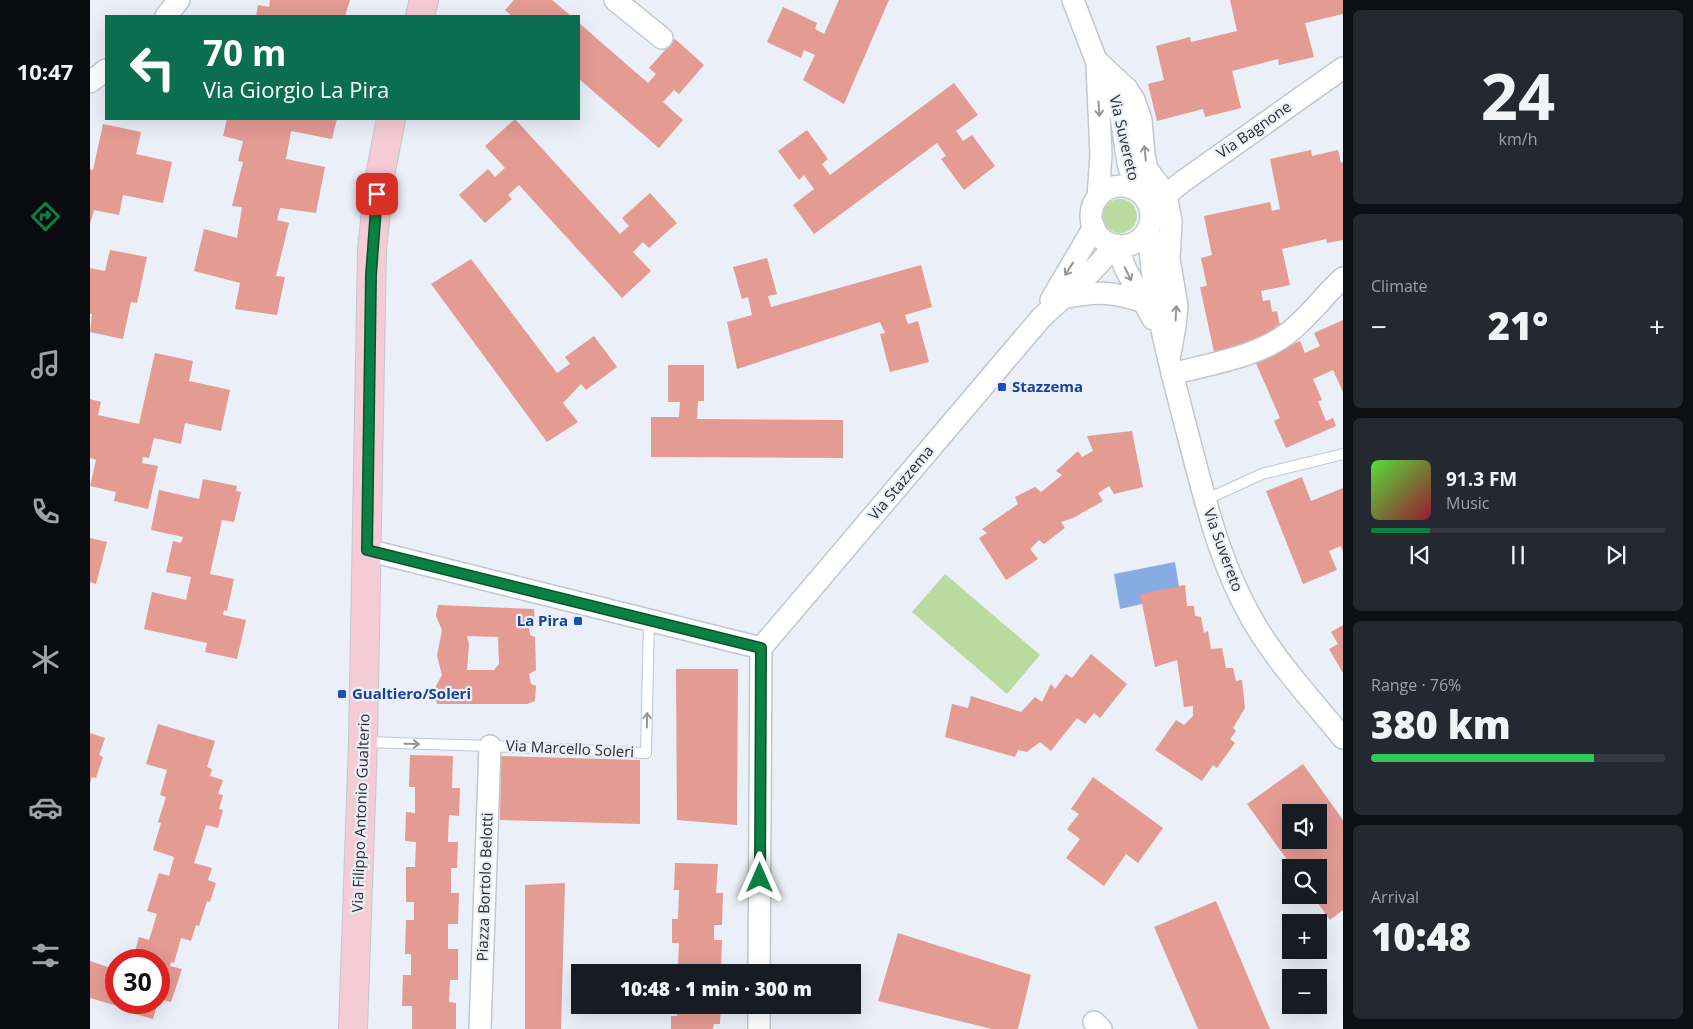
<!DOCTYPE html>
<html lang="en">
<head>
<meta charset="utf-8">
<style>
	:root { --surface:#171b24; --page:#242831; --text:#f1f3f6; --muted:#9ea1a6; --line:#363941; --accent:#0b8043 }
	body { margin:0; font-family:"Open Sans",sans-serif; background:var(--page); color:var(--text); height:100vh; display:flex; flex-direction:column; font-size:19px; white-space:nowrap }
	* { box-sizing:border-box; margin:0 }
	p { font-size:16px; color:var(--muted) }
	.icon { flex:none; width:28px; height:28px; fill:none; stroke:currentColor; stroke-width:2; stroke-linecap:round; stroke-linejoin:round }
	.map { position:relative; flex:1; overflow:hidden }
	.drawer { display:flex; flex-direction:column; gap:10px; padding:10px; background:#0d0f14; width:350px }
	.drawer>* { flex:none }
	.banner { position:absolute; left:15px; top:15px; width:475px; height:105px; border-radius:0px; box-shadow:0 5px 20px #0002; background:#0b6e4f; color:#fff; overflow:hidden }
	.tools { position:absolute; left:1192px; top:804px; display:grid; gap:10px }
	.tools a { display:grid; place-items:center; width:45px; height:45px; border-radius:0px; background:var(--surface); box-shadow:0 5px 20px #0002; font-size:25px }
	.speed { position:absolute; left:15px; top:949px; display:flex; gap:10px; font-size:25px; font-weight:700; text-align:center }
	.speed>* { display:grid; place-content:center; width:65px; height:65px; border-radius:50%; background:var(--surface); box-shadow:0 5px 20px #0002; line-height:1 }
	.speed .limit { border:8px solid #d22; background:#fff; color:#111 }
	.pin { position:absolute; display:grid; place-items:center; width:42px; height:42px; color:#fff; margin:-21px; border-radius:10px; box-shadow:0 2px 8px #0006 }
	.me { position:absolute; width:55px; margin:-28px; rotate:0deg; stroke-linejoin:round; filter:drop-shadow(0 0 4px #0008) }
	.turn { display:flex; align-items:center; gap:18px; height:105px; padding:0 15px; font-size:22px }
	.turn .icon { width:65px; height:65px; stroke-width:2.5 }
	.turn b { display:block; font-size:35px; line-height:42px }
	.big { font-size:38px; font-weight:800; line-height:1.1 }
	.drawer .card { flex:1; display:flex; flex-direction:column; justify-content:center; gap:8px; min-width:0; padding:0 18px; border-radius:8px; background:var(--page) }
	.drawer .dial { align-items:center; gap:0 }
	.dial b { font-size:65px; line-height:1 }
	.song { display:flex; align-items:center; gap:15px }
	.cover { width:60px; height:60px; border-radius:8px; background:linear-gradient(135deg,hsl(110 70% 55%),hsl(350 70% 35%)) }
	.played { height:5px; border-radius:2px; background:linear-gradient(90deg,var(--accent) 20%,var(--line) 20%) }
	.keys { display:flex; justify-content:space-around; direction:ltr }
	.heat { display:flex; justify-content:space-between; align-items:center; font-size:28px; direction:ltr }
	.charge { height:8px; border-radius:4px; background:linear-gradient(90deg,#34c759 76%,var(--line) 0) }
	.trip { position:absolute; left:481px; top:964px; width:290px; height:50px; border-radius:0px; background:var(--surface); box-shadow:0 5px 20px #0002; font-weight:800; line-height:50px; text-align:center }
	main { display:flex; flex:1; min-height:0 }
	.menu { display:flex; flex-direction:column; width:90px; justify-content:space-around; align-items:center; background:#090b0e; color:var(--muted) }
	.menu .icon { width:35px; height:35px }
	.menu .current { color:var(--accent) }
	.menu b { font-size:22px; color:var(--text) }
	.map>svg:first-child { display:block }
	.green { fill:#b9db9f }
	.water { fill:#88ace2 }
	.building { fill:#e39b92; fill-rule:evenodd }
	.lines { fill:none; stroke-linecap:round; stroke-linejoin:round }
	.lane-casing { stroke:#c2c7cf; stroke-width:12 }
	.street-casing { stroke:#c2c7cf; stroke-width:24 }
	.secondary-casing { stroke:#c2c7cf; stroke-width:30 }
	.lane { stroke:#fff; stroke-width:10 }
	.street { stroke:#fff; stroke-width:21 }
	.secondary { stroke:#f5ccd5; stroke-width:28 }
	.oneway { stroke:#969698 }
	.route-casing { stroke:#07532c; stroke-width:12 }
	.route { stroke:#0b8043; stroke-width:9 }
	.transit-dot { fill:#1a4fb4; stroke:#eaeff8; stroke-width:2 }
	.labels { text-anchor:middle; stroke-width:4.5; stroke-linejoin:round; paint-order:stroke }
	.street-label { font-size:15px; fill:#2c2e31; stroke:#eaeff8 }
	.transit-label { font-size:15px; font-weight:bold; fill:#164399; stroke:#eaeff8; text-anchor:start }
</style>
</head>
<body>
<main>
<nav class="menu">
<b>10:47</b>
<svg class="icon current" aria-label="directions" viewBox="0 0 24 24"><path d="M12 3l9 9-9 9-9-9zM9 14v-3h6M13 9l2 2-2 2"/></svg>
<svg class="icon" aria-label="music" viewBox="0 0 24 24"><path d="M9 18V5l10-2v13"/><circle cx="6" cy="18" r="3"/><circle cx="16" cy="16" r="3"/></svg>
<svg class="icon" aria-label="phone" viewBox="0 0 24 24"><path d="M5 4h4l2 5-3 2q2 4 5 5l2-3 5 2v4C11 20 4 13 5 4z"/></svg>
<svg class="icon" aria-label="climate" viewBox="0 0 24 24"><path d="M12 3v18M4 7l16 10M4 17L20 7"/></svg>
<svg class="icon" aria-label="car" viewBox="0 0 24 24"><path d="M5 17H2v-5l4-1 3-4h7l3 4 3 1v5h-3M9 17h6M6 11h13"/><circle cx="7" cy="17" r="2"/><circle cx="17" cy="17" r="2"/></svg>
<svg class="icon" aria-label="filters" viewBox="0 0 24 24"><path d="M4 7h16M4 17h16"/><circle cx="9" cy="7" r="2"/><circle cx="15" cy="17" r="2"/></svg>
</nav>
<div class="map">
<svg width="1253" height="1029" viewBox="0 0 1253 1029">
	<rect width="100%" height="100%" fill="#eaeff8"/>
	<path class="green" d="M1013 216a17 17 0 1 1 34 0a17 17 0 1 1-34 0Z
		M855 574 950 655 917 694 822 612Z"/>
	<path class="water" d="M1085 562 1089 587 1052 604 1030 609 1024 574Z"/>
	<path class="building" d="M180 0H260L255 16H166L168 5 179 7Z
		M424 0H462L481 16H422L415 10Z
		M749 0H799L754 104 713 80 725 55 714 50 711 58 677 42 693 7 727 23 725 29 734 34Z
		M1140 0H1253V14L1215 23 1224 57 1189 65 1188 59 1142 71 1151 108 1115 117 1113 109 1067 121 1058 84 1074 80 1066 46 1100 37 1101 42 1147 31Z
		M489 23 558 83 566 74 559 68 585 39 614 65 589 94 584 90 573 102 593 120 569 148 489 79Z
		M864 83 888 115 866 131 873 141 882 135 905 166 874 190 851 159 856 156 847 143 724 234 703 205 724 189 714 175 709 180 688 151 717 130 738 159 732 164 740 175Z
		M137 119H247L242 139 201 131 196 159 235 167 226 213 190 208 187 220 199 223 186 276 195 277 187 315 145 309 150 283 104 271 114 229 147 238 152 207 142 206 153 162 148 161 153 141 133 136Z
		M425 119 530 234 539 226 532 218 560 193 587 223 559 248 553 242 543 252 561 271 532 298 429 185 418 195 422 199 395 223 369 195 398 169 405 177 415 168 395 146Z
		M13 124 51 132 46 154 82 162 73 203 33 195 29 215 4 210 0 224V169L3 170Z
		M1221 150 1222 156 1248 150 1251 163 1253 162V240L1237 243 1236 239 1192 249 1200 285 1171 291 1173 301 1180 300 1182 312 1187 311 1190 325 1185 327 1187 335 1178 341 1124 352 1110 287 1117 286 1111 258 1122 255 1114 216 1180 202 1182 211 1190 209 1180 159Z
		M20 250 57 257 47 303 41 302 33 339 0 332 2 314H0V268L15 271Z
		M677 258 687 294 678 296 681 307 831 265 842 307 815 315 818 324 828 321 839 362 800 372 790 334 795 333 790 322 647 369 637 322 662 315 658 297 652 299 643 267Z
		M381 259 467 373 480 364 475 357 504 336 527 367 496 390 491 384 473 403 488 422 457 442 341 284Z
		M1253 320V392L1243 370 1223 379 1232 400 1228 401 1236 421 1243 418 1246 426 1196 448 1184 421 1190 418 1165 361 1210 341 1215 353 1230 346 1224 333Z
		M65 353 103 361 99 381 140 390 131 431 95 423 91 444 64 438 59 458 53 457 52 463 68 466 58 509 24 501 26 492 0 486 6 460 0 458V399L11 402 8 415 49 424Z
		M578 365H614V401H608L607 419 753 420V458L561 457V417H589L590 402H578Z
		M1042 431 1053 487 1024 494 1019 486 1008 493 1013 501 983 518 971 522 975 528 954 544 949 540 940 549 948 559 916 580 889 538 897 533 892 529 928 504 925 497 945 487 951 492 972 475 966 471 988 451 992 457 1003 451 997 436Z
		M1212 477 1221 501 1253 488V552L1251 546 1239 551 1247 570 1213 584 1176 491Z
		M113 479 147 486 146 491 151 492 144 522 132 520 120 574 144 579 137 611 134 610 133 615 156 620 147 659 115 652 117 643 54 629 62 592 96 600 101 577 76 572 83 541 91 543 93 537 61 530 69 490 109 499Z
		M0 538 17 542 6 584 0 582Z
		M1095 585 1097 606H1104L1105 616 1111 617 1114 633 1118 631 1121 649 1132 648 1136 668H1143L1146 681 1152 680 1155 708 1143 728 1146 731 1140 739 1145 743 1127 768 1123 765 1112 781 1065 750 1086 720 1094 725 1103 716V706L1094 707 1087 660 1065 667 1050 594Z
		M348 605 444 609 445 625 439 628 440 635 445 637 446 670 439 674 441 684 446 686 445 701 437 704H347L345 693 346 686 352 675 347 656 352 630 346 616ZM377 636 408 637 409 664 404 670H377L379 644Z
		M1253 625V673L1239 649 1248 644 1241 632Z
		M1001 654 1037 684 1010 718 1004 713 995 724 987 718 961 751 950 742 937 752 928 750 925 757 855 737 862 704 878 708 881 696 931 712 945 697 952 702 961 684 965 689 976 674 982 678Z
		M586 669H648L647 825 587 820Z
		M68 724 125 741 117 767 122 769 120 776 133 780 128 794 133 795 129 809 133 810 128 828 116 825 104 863 122 868 118 880 126 883 120 902 117 901 109 926 106 925 101 941 91 938 84 963 81 962 80 966 92 969 81 1002 69 999V960H37L39 950 45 952 49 937 59 940 67 914 57 911 69 873 79 876 84 857 63 850 71 823 68 822 76 797 70 795 77 770 56 764Z
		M0 733 15 738 9 755 13 757 6 778 2 777 0 783Z
		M320 755 363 756 362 788H370L369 816 359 815 358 842H368L367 868H361V893H369L368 924H358V949H368V980H360L359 1002 366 1003V1029H322V1006H312L313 975H321V954H315L316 920H324V902H316V867H325L326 842 315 841 316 812 325 813V787H319Z
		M411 756 550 760V824L410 820Z
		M1213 764 1253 820V910L1240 920 1222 895H1229V868H1203L1157 804ZM1201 812H1229V840H1201Z
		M1003 777 1073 828 1048 863 1036 854 1014 886 976 858 990 839 977 829 989 814 981 809Z
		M585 863 628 864 626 893H633L632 925H624V940H632L631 968H623V972H582V967H588L589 943H582V919H588L589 890H584Z
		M475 883 471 1029H435V885Z
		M1126 901 1180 1029H1108L1064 927Z
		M808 933 941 975 928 1029H902L788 1001Z
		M0 961 18 967 16 973 26 976V997L24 1005 0 998Z
		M33 1002H68L63 1019 31 1010Z
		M588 1005H631L630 1024H624L623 1029H581V1016H587Z"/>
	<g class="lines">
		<defs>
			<path id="lane" d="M1115 500 1172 474 1253 454
				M274 742 400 746 556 753 559 621"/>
			<path id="street" d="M525 0 572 38
				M983 0 1006 60 1019 79 1026 98 1031 116 1038 163 1046 190
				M76 16 89 0
				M1006 60 1037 89 1044 100 1051 120 1054 155 1057 169 1076 195 1081 221 1079 259 1087 306 1085 326 1080 354
				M1007 65 1011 155 1008 197
				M0 82 16 70
				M1001 216a30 30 0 1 1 60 0a30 30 0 1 1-60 0Z
				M1076 195 1092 182 1253 68
				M1059 227C1061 300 1080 365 1098 435 1115 499 1129 563 1163 621 1188 664 1222 700 1253 738
				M1026 245 1036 270 1063 319
				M973 298C1004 291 1023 291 1053 302
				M961 300 1004 227
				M1082 374C1119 364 1168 357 1198 333 1219 317 1234 295 1253 278
				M277 550 671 648
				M671 648 951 318 1003 270 1026 245
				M669 972 671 648
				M1004 1022 1011 1029
				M390 1029 400 746
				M669 1029V1005"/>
			<path id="secondary" d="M330 16 334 0
				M263 1029 273 742 282 250 289 181 301 119"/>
		</defs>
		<use href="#lane" class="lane-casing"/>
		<use href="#street" class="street-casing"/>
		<use href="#secondary" class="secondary-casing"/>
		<use href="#lane" class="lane"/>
		<use href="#street" class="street"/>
		<use href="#secondary" class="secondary"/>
	</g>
	<defs><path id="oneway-shaft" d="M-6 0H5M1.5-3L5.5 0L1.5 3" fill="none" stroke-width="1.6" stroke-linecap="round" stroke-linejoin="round" transform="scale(1.25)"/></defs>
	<g class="oneway">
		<use href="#oneway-shaft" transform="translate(1009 109) rotate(86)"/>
		<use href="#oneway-shaft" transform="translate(1055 153) rotate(-96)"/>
		<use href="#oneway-shaft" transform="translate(979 269) rotate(122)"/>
		<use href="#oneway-shaft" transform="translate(1038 274) rotate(64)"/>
		<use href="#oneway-shaft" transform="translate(1086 313) rotate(-87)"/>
		<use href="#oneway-shaft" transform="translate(557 720) rotate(-89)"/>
		<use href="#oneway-shaft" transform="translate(322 744) rotate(1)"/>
	</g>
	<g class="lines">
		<defs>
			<path id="route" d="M287 194 281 275 277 550 671 648 670 878"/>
		</defs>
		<use href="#route" class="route-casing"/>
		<use href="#route" class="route"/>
	</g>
	<g class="transit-dot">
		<rect x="907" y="382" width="10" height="10" rx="2.5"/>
		<rect x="483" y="616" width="10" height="10" rx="2.5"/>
		<rect x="247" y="689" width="10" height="10" rx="2.5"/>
	</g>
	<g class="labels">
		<g class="street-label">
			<text transform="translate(1164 130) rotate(-35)" y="5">Via Bagnone</text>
			<text transform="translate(1034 138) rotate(77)" y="5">Via Suvereto</text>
			<text transform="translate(811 483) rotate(-50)" y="5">Via Stazzema</text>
			<text transform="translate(1133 550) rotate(70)" y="5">Via Suvereto</text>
			<text transform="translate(480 749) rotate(3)" y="5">Via Marcello Soleri</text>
			<text transform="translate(271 813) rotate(-88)" y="5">Via Filippo Antonio Gualterio</text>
			<text transform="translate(395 887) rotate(-88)" y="5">Piazza Bortolo Belotti</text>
		</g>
		<g class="transit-label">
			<text x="922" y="392">Stazzema</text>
			<text x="478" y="626" text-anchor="end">La Pira</text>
			<text x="262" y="699">Gualtiero/Soleri</text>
		</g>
	</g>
</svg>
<div class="tools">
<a><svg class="icon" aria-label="sound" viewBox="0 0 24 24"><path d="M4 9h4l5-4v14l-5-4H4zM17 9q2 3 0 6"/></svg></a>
<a><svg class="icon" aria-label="search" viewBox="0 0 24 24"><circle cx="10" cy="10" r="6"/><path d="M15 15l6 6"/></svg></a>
<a>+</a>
<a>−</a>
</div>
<div class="speed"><div class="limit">30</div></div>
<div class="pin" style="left:287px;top:194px;background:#d93025"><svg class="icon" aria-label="arrive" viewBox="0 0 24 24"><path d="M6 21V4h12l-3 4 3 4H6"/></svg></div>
<svg class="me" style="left:670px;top:878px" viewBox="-20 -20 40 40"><path d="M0-17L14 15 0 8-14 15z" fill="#0b8043" stroke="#fff" stroke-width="4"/></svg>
<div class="trip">10:48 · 1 min · 300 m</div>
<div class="banner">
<div class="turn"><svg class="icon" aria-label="left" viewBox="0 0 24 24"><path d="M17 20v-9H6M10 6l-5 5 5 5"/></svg><div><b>70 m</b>Via Giorgio La Pira</div></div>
</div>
</div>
<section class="drawer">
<div class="card dial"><b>24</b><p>km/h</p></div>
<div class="card"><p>Climate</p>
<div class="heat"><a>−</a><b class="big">21°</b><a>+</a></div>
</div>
<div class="card">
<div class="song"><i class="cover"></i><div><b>91.3 FM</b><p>Music</p></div></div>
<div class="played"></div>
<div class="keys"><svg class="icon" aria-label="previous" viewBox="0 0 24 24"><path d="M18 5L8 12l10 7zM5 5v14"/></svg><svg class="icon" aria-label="pause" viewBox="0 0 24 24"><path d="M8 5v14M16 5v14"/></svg><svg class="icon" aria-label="next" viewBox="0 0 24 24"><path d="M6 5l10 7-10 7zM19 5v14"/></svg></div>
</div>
<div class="card"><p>Range · 76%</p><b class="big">380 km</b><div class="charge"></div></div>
<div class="card"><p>Arrival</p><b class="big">10:48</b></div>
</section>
</main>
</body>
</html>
